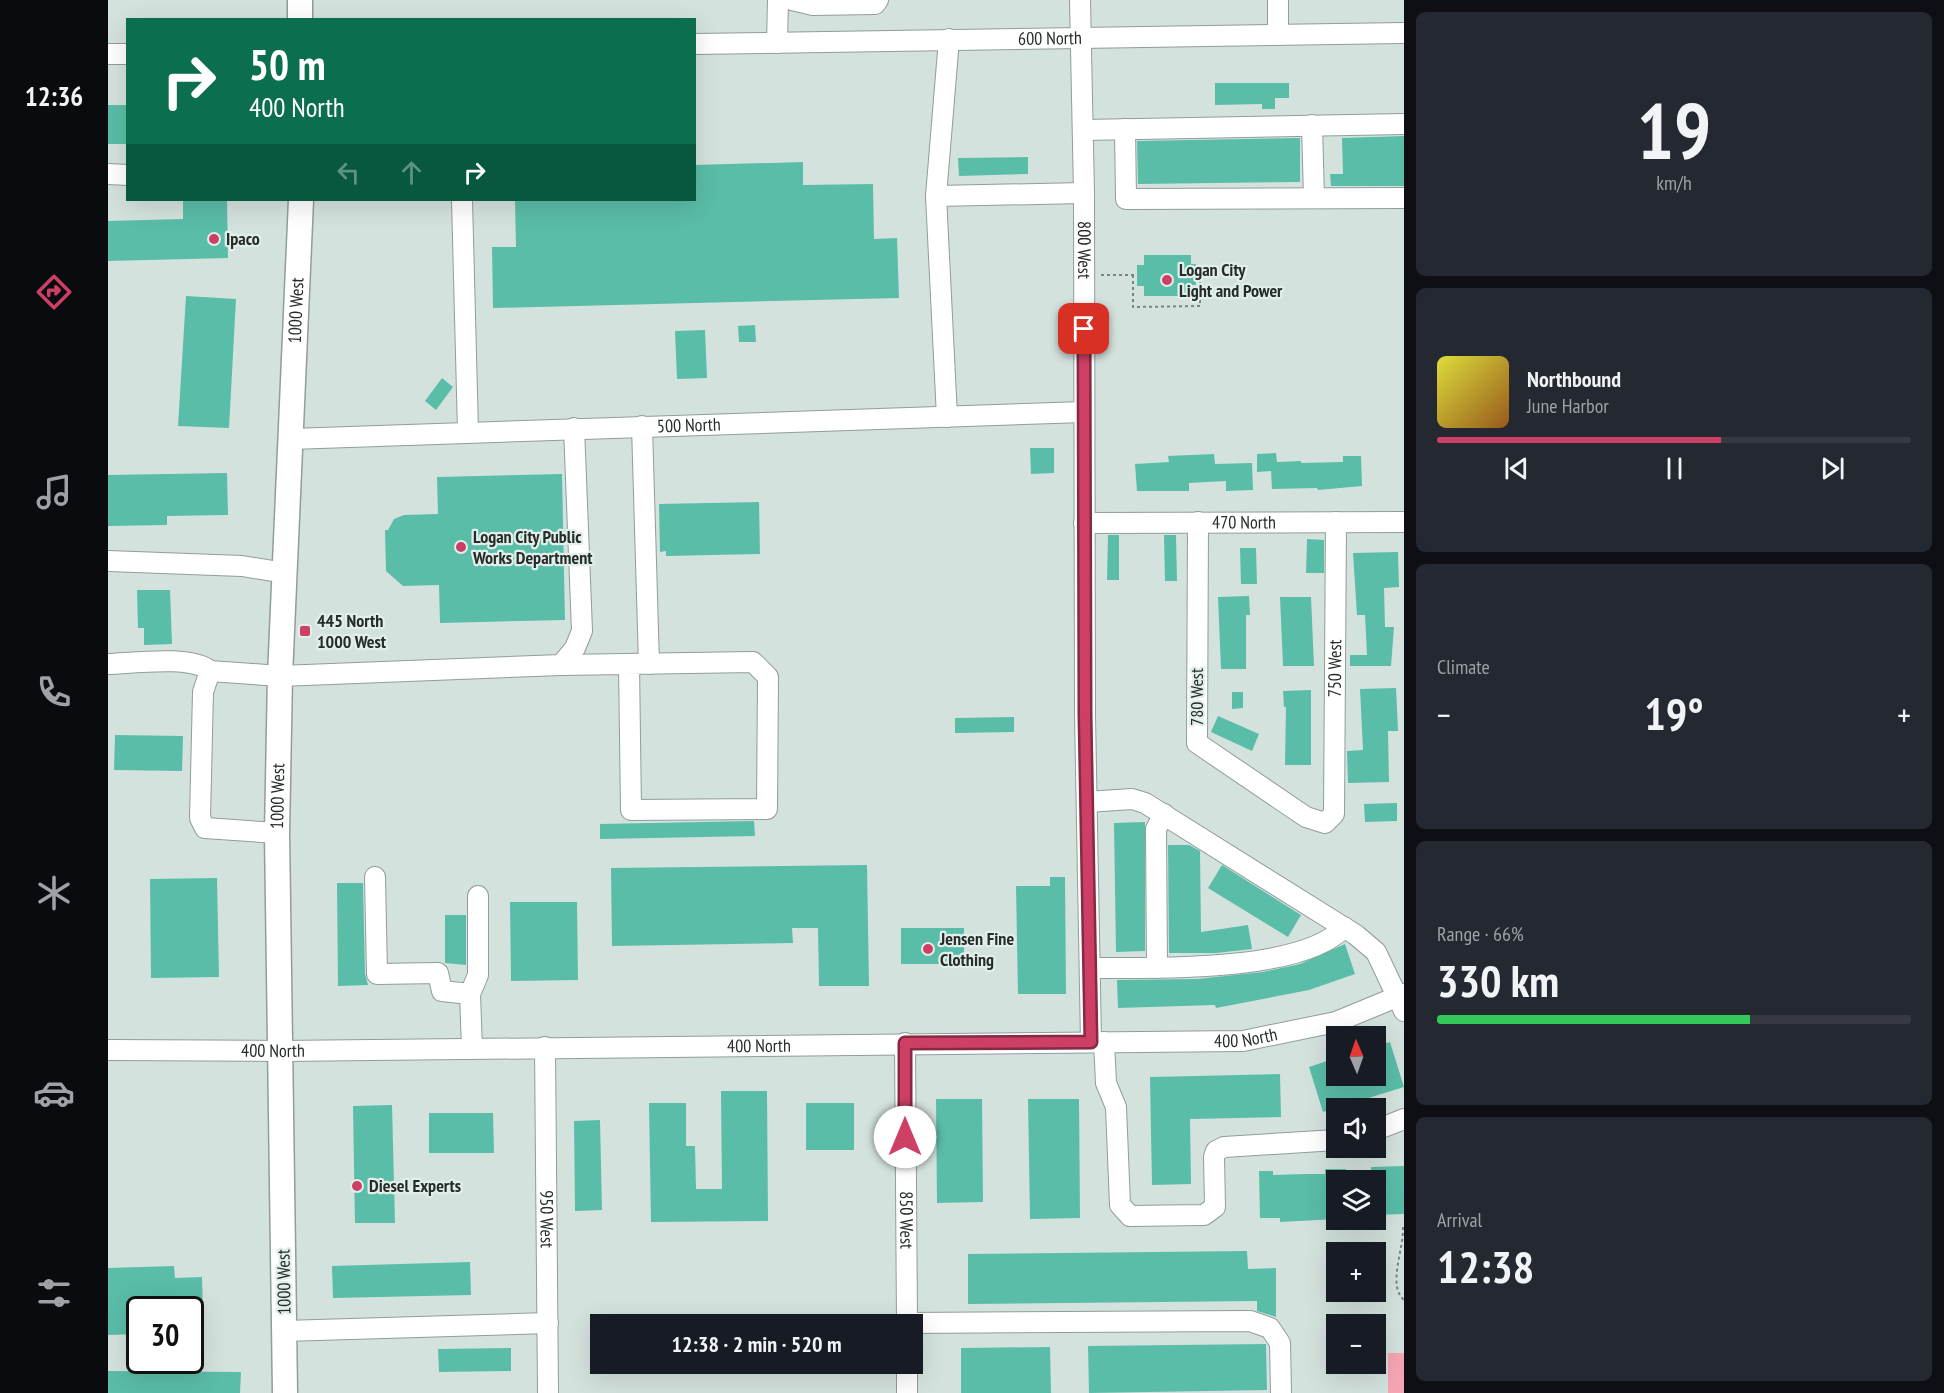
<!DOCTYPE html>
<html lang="en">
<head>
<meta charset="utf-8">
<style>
	:root { --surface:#171b24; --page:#242831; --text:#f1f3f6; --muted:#9ea1a6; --line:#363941; --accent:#ce3f65 }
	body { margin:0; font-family:"PT Sans Narrow",sans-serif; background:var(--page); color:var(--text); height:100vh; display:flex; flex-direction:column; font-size:22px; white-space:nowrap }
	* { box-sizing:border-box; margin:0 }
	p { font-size:20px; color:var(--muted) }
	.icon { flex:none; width:33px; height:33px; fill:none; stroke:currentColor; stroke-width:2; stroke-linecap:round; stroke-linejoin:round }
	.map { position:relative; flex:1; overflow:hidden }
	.panel { display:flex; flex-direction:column; gap:12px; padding:12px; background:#0d0f14; width:540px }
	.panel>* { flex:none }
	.top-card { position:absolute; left:18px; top:18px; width:570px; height:183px; border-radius:0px; box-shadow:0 6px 24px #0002; background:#0b6e4f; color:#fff; overflow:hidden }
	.needle { width:39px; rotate:358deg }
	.controls { position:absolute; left:1218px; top:1026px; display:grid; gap:12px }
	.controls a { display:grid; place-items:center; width:60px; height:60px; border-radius:0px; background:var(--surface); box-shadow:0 6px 24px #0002; font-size:30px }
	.speed { position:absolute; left:18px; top:1296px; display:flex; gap:12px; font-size:30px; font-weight:700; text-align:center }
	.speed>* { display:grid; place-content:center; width:78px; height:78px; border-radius:50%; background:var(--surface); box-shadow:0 6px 24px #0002; line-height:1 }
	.speed .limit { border:3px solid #111; border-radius:9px; background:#fff; color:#111 }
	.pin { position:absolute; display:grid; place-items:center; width:51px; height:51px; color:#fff; margin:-26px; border-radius:12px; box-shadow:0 3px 9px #0006 }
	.me { position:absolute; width:66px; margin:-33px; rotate:0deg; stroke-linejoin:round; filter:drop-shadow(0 0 4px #0008) }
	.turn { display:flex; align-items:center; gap:21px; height:126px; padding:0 24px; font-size:27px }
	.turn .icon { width:78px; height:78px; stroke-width:2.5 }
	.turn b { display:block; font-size:42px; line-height:51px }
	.lanes { display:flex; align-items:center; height:57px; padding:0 24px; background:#0003; justify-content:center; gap:30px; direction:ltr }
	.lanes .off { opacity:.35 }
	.big { font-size:45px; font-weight:800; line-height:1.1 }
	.panel .widget { flex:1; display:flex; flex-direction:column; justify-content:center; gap:9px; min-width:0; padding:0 21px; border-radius:9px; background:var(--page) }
	.panel .dial { align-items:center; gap:0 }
	.dial b { font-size:78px; line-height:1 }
	.song { display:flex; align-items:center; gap:18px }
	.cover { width:72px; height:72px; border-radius:9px; background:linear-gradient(135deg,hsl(60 70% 55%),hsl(30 70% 35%)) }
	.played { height:6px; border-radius:3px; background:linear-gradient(90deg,var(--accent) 60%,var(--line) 60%) }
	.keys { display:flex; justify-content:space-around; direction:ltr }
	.heat { display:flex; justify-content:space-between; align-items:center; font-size:33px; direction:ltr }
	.charge { height:9px; border-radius:4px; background:linear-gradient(90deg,#34c759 66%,var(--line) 0) }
	.trip { position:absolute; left:482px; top:1314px; width:333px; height:60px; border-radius:0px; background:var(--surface); box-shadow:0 6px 24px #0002; font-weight:800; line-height:60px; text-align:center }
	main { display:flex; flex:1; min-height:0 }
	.dock { display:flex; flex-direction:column; width:108px; justify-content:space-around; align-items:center; background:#090b0e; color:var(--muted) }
	.dock .icon { width:42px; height:42px }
	.dock .active { color:var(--accent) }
	.dock b { font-size:27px; color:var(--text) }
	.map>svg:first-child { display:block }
	.green { fill:#f6a6b3 }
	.building { fill:#5abda7 }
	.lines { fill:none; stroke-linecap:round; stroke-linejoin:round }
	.minor-casing { stroke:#909d9a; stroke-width:22 }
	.major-casing { stroke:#909d9a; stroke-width:27 }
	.path { stroke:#7a8481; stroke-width:2; stroke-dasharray:3 3; stroke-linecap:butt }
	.minor { stroke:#fff; stroke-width:20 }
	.major { stroke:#fff; stroke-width:24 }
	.route-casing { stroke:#862942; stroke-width:15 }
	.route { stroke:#ce3f65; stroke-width:10 }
	.poi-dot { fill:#ce3f65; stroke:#e1efeb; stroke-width:2 }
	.labels { text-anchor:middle; stroke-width:4.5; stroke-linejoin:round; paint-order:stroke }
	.street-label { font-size:18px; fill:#262c2a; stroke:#e1efeb }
	.poi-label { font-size:18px; font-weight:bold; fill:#262c2a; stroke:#e1efeb; text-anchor:start }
</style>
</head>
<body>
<main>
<nav class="dock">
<b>12:36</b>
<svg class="icon active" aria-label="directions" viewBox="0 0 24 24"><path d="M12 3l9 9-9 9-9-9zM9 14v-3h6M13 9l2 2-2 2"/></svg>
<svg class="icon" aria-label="music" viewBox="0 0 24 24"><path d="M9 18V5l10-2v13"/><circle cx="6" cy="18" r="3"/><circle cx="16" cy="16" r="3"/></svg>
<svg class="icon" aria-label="phone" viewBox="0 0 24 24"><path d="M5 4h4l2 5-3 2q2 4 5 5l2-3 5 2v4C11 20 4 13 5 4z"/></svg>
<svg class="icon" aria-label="climate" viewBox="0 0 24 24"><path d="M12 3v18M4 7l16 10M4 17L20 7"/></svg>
<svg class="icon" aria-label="car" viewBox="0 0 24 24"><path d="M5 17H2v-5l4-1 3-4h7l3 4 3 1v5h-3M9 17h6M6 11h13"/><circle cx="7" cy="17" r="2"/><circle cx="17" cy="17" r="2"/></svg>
<svg class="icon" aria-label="filters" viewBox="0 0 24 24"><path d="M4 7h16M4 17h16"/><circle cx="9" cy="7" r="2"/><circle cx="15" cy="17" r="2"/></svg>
</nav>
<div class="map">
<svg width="1296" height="1393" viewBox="0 0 1296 1393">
	<rect width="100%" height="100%" fill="#d4e2de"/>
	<path class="green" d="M1280 1353H1296V1393H1280Z"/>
	<path class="building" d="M1107 83H1181V98H1167V109H1154V104L1107 105Z
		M0 105H20V144H0Z
		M1296 136V186H1223L1222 174H1235L1234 138Z
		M1192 138V182L1030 184 1029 141Z
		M920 157V174L851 176 850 158Z
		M695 162V185L765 184 766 239 789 238 791 298 385 308 384 247H408L407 200H586V165Z
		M75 200H119L120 258 0 261V221L75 219Z
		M1036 255H1083V264H1088V285H1083V296H1036V286H1029V265H1036Z
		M78 296 128 299 121 428 70 426Z
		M647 325 648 342H631L630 326Z
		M597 330 599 378 569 379 567 331Z
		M334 378 345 387 328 410 317 401Z
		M922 448H946V473L923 474Z
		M1168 453 1169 462 1193 461V463L1235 462V456H1253L1254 486 1210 490 1209 488 1164 489 1163 471 1149 472V454Z
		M1106 454 1107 464 1144 463 1145 490 1118 491V481L1081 483V491H1029L1027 464 1061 462 1060 456Z
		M119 473 120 515 59 516V525L0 526V475Z
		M454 474 457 620 332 623 331 585 295 586 278 571 277 530H280L286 519 296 515 330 514 329 477Z
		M651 502 652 554 558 556V551L552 552 551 504Z
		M1000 535H1011V580H999Z
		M1056 535H1068L1069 581H1057Z
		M1199 539 1216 540V573H1198Z
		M1132 548H1148L1149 584H1133Z
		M1290 552 1291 587 1276 588 1277 627H1286L1283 666H1242V655H1259L1257 615H1249L1245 553Z
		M29 590H62L64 644 36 645V628H30Z
		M1141 596 1142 615H1138V669H1113L1110 597Z
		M1172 597H1203L1206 666H1175Z
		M1288 688 1290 731H1280L1281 782 1240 783 1239 751 1255 750 1252 689Z
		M1203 690V765H1177L1178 707H1176L1175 691Z
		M1124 692H1135V708L1124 709Z
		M1110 716 1151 734 1144 751 1103 732Z
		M906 717V732L847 733V718Z
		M7 735 75 736 74 771 6 770Z
		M1289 803V821L1257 822 1256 804Z
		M646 821 647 836 492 839V824Z
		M1037 822V951L1008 952 1006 823Z
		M1060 845H1081L1092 851 1093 932 1140 925 1144 949 1108 953H1061Z
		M759 865 761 986H711L710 928H684L685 943 504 946 503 868Z
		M1114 865 1193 915 1180 937 1100 888Z
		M942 877H957L958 994H910L908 886H942Z
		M109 878 111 977 43 978 42 879Z
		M229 883H255L257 974 260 985 230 986Z
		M402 902H469L470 980 403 981Z
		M337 915H358V965L337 963Z
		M793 928H856V964H793Z
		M1237 944 1247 974 1201 990 1108 1008 1107 1005 1010 1008 1009 980 1089 979 1155 972 1192 964Z
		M1282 1042 1296 1087 1215 1112 1201 1067 1228 1058V1076H1268V1046Z
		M1172 1074 1173 1117 1082 1119 1083 1184 1044 1185 1042 1077Z
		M613 1091H659L660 1221 543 1222 541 1103H578V1146H587L588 1189H614Z
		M828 1099H874L875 1202 829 1203Z
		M920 1099H971L972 1218 922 1219Z
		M698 1103H746V1150H698Z
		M284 1105 287 1223H247L245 1106Z
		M321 1113H385L386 1153H321Z
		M492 1120 494 1210 467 1211 466 1121Z
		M1296 1166V1214L1268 1215V1180H1263V1167Z
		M1217 1169H1238V1180H1228V1219L1172 1222V1218H1152L1151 1171H1165V1175L1197 1174H1217Z
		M1139 1251 1140 1269 1168 1268V1317L1149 1311V1301L860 1304V1254Z
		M362 1262 363 1295 225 1298 224 1266Z
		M66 1266 67 1278 94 1277 95 1315H82V1310H32V1334L0 1335V1268Z
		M1158 1344 1159 1390 981 1393 980 1346Z
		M942 1347 943 1393H853V1348Z
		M403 1348V1371L331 1372 330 1349Z
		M0 1371 133 1372 132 1393H0Z"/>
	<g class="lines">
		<defs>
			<g id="minor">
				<path d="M684 0 705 5 767 4 770 0"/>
				<path id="s1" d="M972 0 976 193 977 715 983 1042"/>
				<path d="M1170 35V0"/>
				<path d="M669 43 670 0"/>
				<path id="s2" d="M586 44 1296 33"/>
				<path d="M0 54H20"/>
				<path d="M1204 125 1206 198"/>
				<path d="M1017 129 1018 199 1296 198"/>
				<path d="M976 130 1296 124"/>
				<path d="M0 174 20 175"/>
				<path d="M828 196 976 193"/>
				<path d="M354 200 360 432"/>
				<path d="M839 417 828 196 841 39"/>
				<path d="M534 426 541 664"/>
				<path id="s3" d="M183 439 976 412"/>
				<path id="s4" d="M1090 522 1089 743 1198 817 1217 823 1226 814 1228 522"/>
				<path id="s5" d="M976 523 1296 522"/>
				<path d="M0 561 134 566 177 573"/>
				<path d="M0 664C26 663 84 655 102 671L172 676 453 665 467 648 474 631 466 428"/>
				<path d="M453 665 645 662 660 677 659 809 523 810 521 664"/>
				<path d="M102 671 95 692 92 818 97 828 169 833"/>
				<path d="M979 802 1024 799 1037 803 1248 935 1268 952 1296 1011"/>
				<path d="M267 877 269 974 330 973 334 991 362 994 364 1049"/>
				<path d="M982 968C1042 968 1195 973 1236 927"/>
				<path d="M1049 968 1048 829 1056 814"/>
				<path d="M362 994 370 975V896"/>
				<path d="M996 1042 998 1083 1008 1107 1012 1205 1022 1216 1096 1215 1107 1207 1106 1157 1108 1151 1116 1147 1228 1140"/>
				<path id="s6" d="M797 1043 799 1324"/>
				<path id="s7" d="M437 1047 440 1393"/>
				<path id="s8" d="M0 1050 173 1051 1135 1041 1228 1022 1296 994"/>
				<path d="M1268 1130 1296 1119"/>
				<path d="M799 1323 1142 1321 1162 1328 1172 1343 1173 1393"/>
				<path d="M176 1331 440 1323"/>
				<path d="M799 1393V1364"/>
			</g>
			<g id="major">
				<path d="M192 0V20"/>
				<path id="s9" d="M177 1393 169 833 172 676 193 200"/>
			</g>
		</defs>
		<use href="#minor" class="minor-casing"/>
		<use href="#major" class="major-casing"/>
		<path class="path" d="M993 275H1029
			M1025 275V307L1092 306V267
			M1295 1227C1296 1250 1279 1285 1296 1300"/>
		<use href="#minor" class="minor"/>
		<use href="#major" class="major"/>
	</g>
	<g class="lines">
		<defs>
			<path id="route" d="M797 1137V1043L983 1042 977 715 976 329"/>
		</defs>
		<use href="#route" class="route-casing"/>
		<use href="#route" class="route"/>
	</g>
	<g class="poi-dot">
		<circle cx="106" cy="239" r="6"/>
		<circle cx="1059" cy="280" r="6"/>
		<circle cx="353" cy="547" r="6"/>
		<rect x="191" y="625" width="12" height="12" rx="3"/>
		<circle cx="820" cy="949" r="6"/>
		<circle cx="249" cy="1186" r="6"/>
	</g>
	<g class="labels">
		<g class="street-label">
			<text dy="6" stroke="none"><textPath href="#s2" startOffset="356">600 North</textPath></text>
			<text dy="6" stroke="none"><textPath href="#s1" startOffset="250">800 West</textPath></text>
			<text dy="6" stroke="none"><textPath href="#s9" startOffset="1083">1000 West</textPath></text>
			<text dy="6" stroke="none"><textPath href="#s3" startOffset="398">500 North</textPath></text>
			<text dy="6" stroke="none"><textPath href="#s5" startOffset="160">470 North</textPath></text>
			<text dy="6" stroke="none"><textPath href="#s4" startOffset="531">750 West</textPath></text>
			<text transform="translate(1089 697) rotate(-90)" y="6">780 West</text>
			<text dy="6" stroke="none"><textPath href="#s9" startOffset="597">1000 West</textPath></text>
			<text dy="6" stroke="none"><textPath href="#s8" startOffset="1138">400 North</textPath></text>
			<text dy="6" stroke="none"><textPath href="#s8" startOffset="651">400 North</textPath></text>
			<text dy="6" stroke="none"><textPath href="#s8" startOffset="165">400 North</textPath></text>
			<text dy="6" stroke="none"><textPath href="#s7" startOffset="172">950 West</textPath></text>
			<text dy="6" stroke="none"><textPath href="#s6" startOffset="177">850 West</textPath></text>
			<text transform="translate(176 1282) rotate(-91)" y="6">1000 West</text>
		</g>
		<g class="poi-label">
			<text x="118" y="245">Ipaco</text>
			<text x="1071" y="276">Logan City<tspan x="1071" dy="21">Light and Power</tspan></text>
			<text x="365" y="543">Logan City Public<tspan x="365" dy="21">Works Department</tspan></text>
			<text x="209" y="627">445 North<tspan x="209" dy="21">1000 West</tspan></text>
			<text x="832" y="945">Jensen Fine<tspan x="832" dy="21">Clothing</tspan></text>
			<text x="261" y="1192">Diesel Experts</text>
		</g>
	</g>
</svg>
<div class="controls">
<a><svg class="needle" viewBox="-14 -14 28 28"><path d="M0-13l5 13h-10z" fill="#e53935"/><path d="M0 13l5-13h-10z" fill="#9ea1a6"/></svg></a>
<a><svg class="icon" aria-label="sound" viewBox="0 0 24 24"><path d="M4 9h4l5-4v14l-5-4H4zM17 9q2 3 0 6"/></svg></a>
<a><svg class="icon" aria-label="layers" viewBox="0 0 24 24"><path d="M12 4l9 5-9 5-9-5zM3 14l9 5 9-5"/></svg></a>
<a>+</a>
<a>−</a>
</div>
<div class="speed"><div class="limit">30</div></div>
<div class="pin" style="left:976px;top:329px;background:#d93025"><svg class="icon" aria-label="arrive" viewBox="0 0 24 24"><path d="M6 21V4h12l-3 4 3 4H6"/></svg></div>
<svg class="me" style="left:797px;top:1137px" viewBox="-20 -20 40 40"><circle r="19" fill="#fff"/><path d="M0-13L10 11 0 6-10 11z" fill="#ce3f65"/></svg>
<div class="trip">12:38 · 2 min · 520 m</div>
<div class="top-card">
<div class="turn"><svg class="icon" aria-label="right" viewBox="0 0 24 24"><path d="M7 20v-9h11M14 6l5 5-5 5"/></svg><div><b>50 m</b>400 North</div></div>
<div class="lanes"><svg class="icon off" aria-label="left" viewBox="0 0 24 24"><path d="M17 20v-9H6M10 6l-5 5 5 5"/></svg><svg class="icon off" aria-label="ahead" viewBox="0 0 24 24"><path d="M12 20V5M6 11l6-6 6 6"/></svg><svg class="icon" aria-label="right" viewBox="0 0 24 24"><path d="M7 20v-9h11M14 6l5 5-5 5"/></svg></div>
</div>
</div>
<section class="panel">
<div class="widget dial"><b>19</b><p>km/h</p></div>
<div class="widget">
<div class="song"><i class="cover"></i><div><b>Northbound</b><p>June Harbor</p></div></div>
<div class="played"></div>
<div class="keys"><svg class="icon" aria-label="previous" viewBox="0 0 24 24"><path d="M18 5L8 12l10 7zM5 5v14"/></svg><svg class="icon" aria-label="pause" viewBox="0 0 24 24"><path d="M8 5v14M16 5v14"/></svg><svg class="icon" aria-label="next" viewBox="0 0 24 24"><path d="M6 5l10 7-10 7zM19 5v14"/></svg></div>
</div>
<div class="widget"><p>Climate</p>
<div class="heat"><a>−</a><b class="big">19°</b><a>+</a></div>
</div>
<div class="widget"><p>Range · 66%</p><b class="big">330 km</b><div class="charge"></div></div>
<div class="widget"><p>Arrival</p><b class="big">12:38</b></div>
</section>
</main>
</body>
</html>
